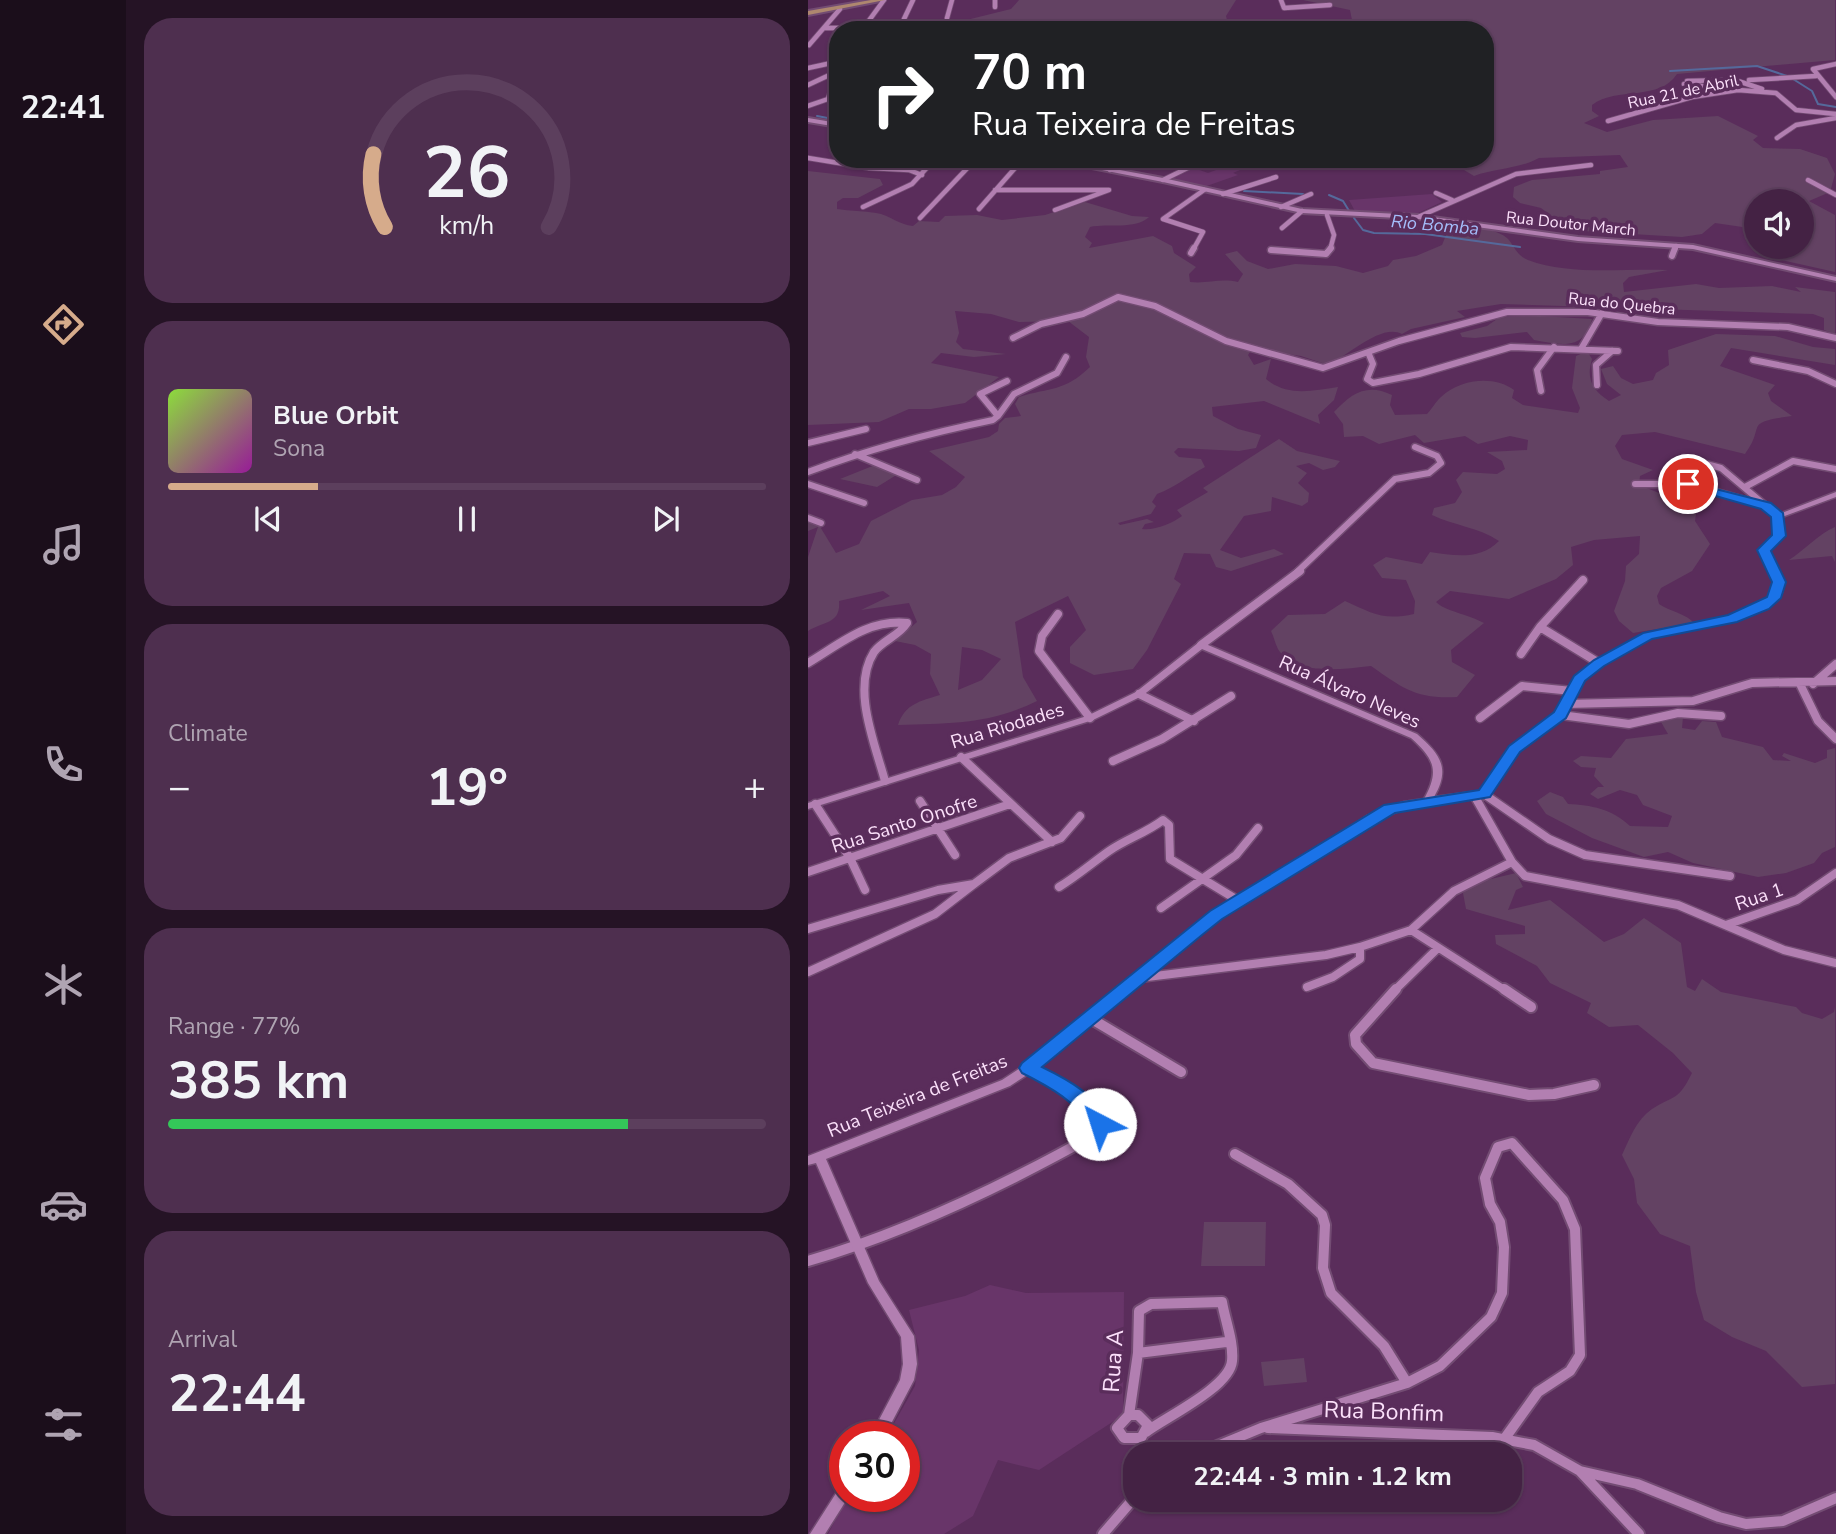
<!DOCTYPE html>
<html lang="en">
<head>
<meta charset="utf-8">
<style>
	:root { --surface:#424; --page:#4e2f4f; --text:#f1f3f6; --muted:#afa4b2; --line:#5c3f5d; --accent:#d6ab8b }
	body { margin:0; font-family:"Nunito Sans",sans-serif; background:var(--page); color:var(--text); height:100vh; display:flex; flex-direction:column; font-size:26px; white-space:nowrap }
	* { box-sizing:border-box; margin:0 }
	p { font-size:23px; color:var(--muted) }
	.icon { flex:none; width:38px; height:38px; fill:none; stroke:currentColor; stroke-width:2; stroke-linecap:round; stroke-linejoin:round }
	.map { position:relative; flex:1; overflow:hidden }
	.side { display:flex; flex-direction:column; gap:18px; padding:18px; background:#251325; width:682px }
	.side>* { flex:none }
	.hud { position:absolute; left:21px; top:21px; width:665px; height:147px; border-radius:28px; box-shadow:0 2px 5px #0004,0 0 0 2px var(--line); background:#202124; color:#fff; overflow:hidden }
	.buttons { position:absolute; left:936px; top:189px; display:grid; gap:14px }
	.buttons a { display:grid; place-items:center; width:70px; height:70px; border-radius:50%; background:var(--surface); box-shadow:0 2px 5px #0004,0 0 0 2px var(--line); font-size:35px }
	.speed { position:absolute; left:21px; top:1421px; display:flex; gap:14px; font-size:35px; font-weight:700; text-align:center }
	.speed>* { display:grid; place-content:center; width:91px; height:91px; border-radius:50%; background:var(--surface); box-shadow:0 2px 5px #0004,0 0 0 2px var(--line); line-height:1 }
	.speed .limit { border:10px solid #d22; background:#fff; color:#111 }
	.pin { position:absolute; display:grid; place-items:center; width:60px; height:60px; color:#fff; margin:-30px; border:4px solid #fff; border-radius:50%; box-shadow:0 2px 7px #0007 }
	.me { position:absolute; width:77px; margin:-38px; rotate:320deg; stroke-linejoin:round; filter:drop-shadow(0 0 5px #0008) }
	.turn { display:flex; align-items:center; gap:24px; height:147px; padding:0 28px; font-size:32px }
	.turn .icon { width:91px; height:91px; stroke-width:2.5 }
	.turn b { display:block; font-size:49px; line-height:60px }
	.big { font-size:52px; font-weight:700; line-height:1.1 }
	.side .card { flex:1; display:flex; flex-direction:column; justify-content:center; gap:10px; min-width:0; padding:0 24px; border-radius:28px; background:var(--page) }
	.side .dial { align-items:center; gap:0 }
	.dial svg { height:182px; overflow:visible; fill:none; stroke:var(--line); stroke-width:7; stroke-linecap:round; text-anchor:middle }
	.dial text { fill:var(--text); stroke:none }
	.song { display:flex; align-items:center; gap:21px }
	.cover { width:84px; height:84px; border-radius:10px; background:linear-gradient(135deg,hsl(90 70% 55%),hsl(300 70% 35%)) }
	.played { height:7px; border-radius:4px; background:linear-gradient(90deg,var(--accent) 25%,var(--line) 25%) }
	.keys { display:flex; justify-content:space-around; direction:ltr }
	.heat { display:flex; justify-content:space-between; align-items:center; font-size:38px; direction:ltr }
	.charge { height:10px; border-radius:5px; background:linear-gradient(90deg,#34c759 77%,var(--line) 0) }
	.trip { position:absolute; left:315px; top:1442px; width:399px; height:70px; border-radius:28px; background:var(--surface); box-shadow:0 2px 5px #0004,0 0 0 2px var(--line); font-weight:700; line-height:70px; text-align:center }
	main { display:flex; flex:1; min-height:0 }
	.tab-bar { display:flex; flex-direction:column; width:126px; justify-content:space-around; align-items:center; background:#1b0e1b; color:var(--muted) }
	.tab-bar .icon { width:49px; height:49px }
	.tab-bar .active { color:var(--accent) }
	.tab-bar b { font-size:32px; color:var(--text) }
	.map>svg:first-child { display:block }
	.built { fill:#683569 }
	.green { fill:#634263; fill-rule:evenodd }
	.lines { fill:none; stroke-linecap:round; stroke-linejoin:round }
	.stream { stroke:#55699b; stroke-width:2 }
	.minor-far3-casing { stroke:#734c73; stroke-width:6 }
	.minor-far2-casing { stroke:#734c73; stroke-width:9 }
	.minor-far1-casing { stroke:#734c73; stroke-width:11 }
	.minor-casing { stroke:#734c73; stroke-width:14 }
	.tertiary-casing { stroke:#734c73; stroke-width:3 }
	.secondary-casing { stroke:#734c73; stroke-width:4 }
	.primary-casing { stroke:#734c73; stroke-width:4 }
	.minor-far3 { stroke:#b27fb1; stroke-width:4.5 }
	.minor-far2 { stroke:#b27fb1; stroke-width:6 }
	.minor-far1 { stroke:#b27fb1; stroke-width:8 }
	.minor { stroke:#b27fb1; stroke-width:10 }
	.tertiary { fill:#b27fb1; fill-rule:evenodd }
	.secondary { fill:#b27fb1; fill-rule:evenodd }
	.primary { fill:#ae876f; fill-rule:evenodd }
	.route { fill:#1a73e8; stroke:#114b97; stroke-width:2 }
	.labels { text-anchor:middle; stroke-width:7; stroke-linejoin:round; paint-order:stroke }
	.far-street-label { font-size:16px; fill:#fbe0fa; stroke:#5a2d5b }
	.far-water-label { font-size:18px; font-style:italic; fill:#a4bdfa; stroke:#5a2d5b }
	.street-label { font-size:19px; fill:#fbe0fa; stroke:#5a2d5b }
	.near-street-label { font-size:23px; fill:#fbe0fa; stroke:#5a2d5b }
</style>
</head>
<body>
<main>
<nav class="tab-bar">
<b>22:41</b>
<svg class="icon active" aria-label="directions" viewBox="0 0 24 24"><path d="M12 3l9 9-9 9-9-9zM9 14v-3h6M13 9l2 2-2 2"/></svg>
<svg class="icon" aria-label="music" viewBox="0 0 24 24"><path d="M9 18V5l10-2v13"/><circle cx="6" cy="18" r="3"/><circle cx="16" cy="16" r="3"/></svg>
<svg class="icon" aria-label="phone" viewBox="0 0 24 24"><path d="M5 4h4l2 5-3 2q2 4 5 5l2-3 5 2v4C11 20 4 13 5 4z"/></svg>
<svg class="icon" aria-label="climate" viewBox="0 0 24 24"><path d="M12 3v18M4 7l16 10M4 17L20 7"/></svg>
<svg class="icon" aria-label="car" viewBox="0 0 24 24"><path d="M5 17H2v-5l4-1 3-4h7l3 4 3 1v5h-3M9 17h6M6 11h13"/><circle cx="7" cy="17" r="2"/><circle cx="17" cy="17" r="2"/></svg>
<svg class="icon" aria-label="filters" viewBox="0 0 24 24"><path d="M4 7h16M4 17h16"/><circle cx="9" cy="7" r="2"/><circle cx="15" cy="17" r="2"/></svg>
</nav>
<section class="side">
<div class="card dial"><svg viewBox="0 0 100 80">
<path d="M14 69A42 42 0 1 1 86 69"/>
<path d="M14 69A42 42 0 0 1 9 37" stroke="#d6ab8b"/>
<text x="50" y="56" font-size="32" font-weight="700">26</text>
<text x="50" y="72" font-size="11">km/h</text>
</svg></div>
<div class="card">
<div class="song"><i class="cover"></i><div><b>Blue Orbit</b><p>Sona</p></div></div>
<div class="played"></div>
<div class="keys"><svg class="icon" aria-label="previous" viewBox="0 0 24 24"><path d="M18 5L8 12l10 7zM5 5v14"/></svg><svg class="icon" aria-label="pause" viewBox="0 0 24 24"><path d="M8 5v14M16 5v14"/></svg><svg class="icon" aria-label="next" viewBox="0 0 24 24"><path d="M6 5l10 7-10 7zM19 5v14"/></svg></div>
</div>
<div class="card"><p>Climate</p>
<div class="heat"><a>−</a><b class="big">19°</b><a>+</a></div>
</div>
<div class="card"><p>Range · 77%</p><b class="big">385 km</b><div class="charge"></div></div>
<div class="card"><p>Arrival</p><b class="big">22:44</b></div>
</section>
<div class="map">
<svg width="1028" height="1534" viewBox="0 0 1028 1534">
	<rect width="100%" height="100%" fill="#5a2d5b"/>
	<path class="built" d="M432 161 444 165 425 173 430 175 393 188 360 180 386 168 400 173Z
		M624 194 634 202 606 215 548 213 541 200Z
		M182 1285 218 1293 316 1292 315 1415 231 1470 190 1460 165 1516 136 1534H20L40 1496H96V1437H71L84 1427 107 1386 111 1350 101 1310 157 1296Z"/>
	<path class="green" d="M211 0H428L418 16 420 24C453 27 515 38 544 20L542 10 495 0H1027V60L869 74C851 102 809 86 784 105V111L791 116 776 123 799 132 845 120 910 116 950 136 945 140 955 148 992 149 1019 158 1027 174 1022 192 1001 201 1027 215V272L960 257 943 245 948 241V247H994V201H948V229L907 223 894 234 874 237 774 231V227L750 221 733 208 712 203 705 197 706 187 724 180 792 174V171L820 167 812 155 731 158C711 169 687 168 666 176L656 170 671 164 666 159H677V30H118L203 9Z
		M0 171 72 179 75 185 50 198H35L29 202V209C42 211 56 211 68 213 82 215 91 225 105 226L111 221 131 222 137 216 169 215 194 220 237 215 277 202 324 216 341 217C327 230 300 223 282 227L277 237 284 243 281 248 345 236 364 246 366 253 388 267 381 274 382 282C399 284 412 278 430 282L435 274 417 254 429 251 439 261 460 269 487 264 528 266 555 273 580 266 585 260 608 256 634 245 641 228C656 226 687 227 699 238 706 245 708 255 720 260 762 276 815 268 860 270L821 277 815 283 816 292 888 284 911 288 964 286 993 292 987 287 1027 292V334L1016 330V318L1005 314 693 304 649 311 657 317 603 329 594 334C573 323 540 356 520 365L493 356 444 349 440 355 446 365 463 359 458 379C479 397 504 391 530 387L526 400 510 415 512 424 456 401 404 407 405 416 430 429 453 435 448 448 431 451 370 448 366 452 371 457 393 459 397 467C380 476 366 488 349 494L344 502 348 506 343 514 310 523 312 525 339 519 346 522 337 524 334 529C346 531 365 523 374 516L369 510 400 492 395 488 471 439 489 451 532 461 527 467 515 470 501 463 488 466 499 473 490 483 501 493 500 502 494 506 464 497 463 511 436 516 412 550 433 558 466 549 476 554 423 571 408 567 402 554 376 553 366 579 373 584 339 650 325 669 286 675 262 663V647L278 630 260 596 207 622 215 677 229 701C180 725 143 723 90 725 97 704 112 701 132 695L122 674 123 654 107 645 87 641 109 622 101 603 53 610 82 596 75 591 31 601C33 624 16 621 0 631V557L10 527 0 531V522L11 525 28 553 51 544 63 521 104 500 134 495 148 487 157 477 121 451 181 437 190 431 191 424 197 418 213 416 207 404 211 397C243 387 256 392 282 367L278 357 281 337 260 321 211 322 183 314 147 311 151 333 148 342 155 349 198 354 166 357 133 353 123 363 191 377 157 403 123 409H101L71 422 0 425ZM154 647 174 650 193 659 174 680 150 690Z
		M732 316 784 319C775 351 755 345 726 340L719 332 667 338 654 337 652 333 679 326 692 317Z
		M908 334 967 336 1005 347 1027 349V365L923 348 912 366 967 385 960 393 963 401 984 416C933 423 959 425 937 454L847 432 814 435 807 446 814 459 845 470 832 476 831 485 889 508 887 521 902 544 884 571 853 588 849 596 851 604C861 611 879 614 886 623L825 633 811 621 806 611 817 581 818 566 831 554 832 536 786 540 763 547 765 565 748 579 701 599 642 591 628 602C636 611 660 614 676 623L643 650 644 662 667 675 649 697C608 699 596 689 563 666 534 669 494 676 472 652 468 647 466 637 463 631L480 615 517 614 537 601C564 613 575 621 606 614L607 601 598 580 574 578 565 565 578 557 614 564 622 552C648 556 672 560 691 541 670 527 647 526 624 515L626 508 647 503 654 492 648 480 655 472 689 474 697 469 694 461 679 452 719 450 720 440 702 436 670 444 657 436 616 443 607 435 571 444 555 436 536 437 535 424 526 412C544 393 559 383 584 395L582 405 587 415 619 414C624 409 628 401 633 397 652 379 686 375 706 390L704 398 715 405 770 413 772 408 764 388 768 356 779 351 784 359C778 379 784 390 801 401L813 395 799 384 793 369 805 366 813 378 825 384 845 380 848 373 861 365 860 350Z
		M67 465 90 474 69 487 32 479Z
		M1027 527V562L1024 556 981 560C997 550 1010 534 1027 527Z
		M875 717 874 728 887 730 894 721 908 722 914 737 955 747 965 760 983 761 974 756 976 753 1007 763 1019 758V750L1027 748V847L1014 853 1006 863 978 873 950 877 885 863 860 852 836 857 784 838 738 814 729 801 742 792 755 797 760 804C783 805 804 809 822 826L860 827 864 816 835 805 829 795 812 790 790 799 782 794 790 787H796L786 776 788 768 773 767 765 761 773 756 803 758 818 739 860 734 853 722Z
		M708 873 715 887 708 890 700 910 742 900 796 942 816 934 836 918 873 943 879 987 887 991 894 979 913 992 988 1007 994 1013 1014 1019 1026 1012 1027 1007V1384L994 1387 958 1351 924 1337 896 1320 888 1292 882 1246 852 1234 829 1203 826 1179 814 1155C822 1138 828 1120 844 1109 868 1094 870 1101 884 1073L865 1053 830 1025 801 1027 779 1013 783 1003 742 983 729 966 688 944 687 935 717 934V926L658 909 655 893 662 884Z
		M396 1222H458L457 1266H393Z
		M496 1358 499 1382 456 1386 453 1362Z"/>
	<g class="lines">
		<path class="stream" d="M862 71 949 66 979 76
			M985 79 1004 91 1010 104 1028 107
			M9 116 30 120
			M436 191 495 194
			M521 195 535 201 543 214
			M546 218 555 230 566 233 617 234 712 247"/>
		<defs>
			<path id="minor-far3" d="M187 0V7
				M473 0 476 8 522 5
				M139 18 144 0
				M96 19 105 0
				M17 28H55
				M54 30 76 0
				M1 45 32 9
				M1028 64 1005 69 1028 97
				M0 68 28 62
				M941 80 1008 76
				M879 81 927 80 954 89
				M876 84 920 89
				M0 85 30 71
				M0 106 20 99 22 93
				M800 121 884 97 930 90 968 93 988 110 1028 114
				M969 138 988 125 1028 118
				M0 158 61 168 101 170 114 175
				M427 159 450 166 484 160
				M57 162 68 159
				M302 170 328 159
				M355 180 398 159
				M1000 180 1028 195
				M187 190H301L247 210
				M628 193 644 200
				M415 194 468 177
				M55 207 104 184 127 159
				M473 207 503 194
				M171 209 215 159
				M519 215 526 235 522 250
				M610 217 708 174 783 165
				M112 218 168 159
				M474 228 494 211
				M385 250 395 232 355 219 396 190
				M867 250 868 246"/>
			<path id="minor-far2" d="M463 250 518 254 523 248
				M383 253 386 248
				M864 256 867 248
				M205 338 233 324 275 314 310 297 347 306 418 341 515 368 591 341 699 312H780L850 322 980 327 1028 338
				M773 349 794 313
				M560 352 565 364 559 379 565 383 611 374 703 347 810 351
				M945 360 1000 371 1028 384
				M789 385 788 365 804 351
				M733 391 729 370 746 347
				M190 416 206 394 249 373 258 357
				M0 443 58 429
				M47 454 109 480
				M876 458 913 468 970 516
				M0 472C61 449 122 433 185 420L190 416 172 394 199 381
				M0 484 56 503
				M827 484H880L958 506
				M937 487 985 461 1028 469
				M0 518 13 523
				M489 572 587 479 621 473 633 463 629 456 607 447"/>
			<path id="minor-far1" d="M250 614 234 636 231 651 282 718
				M732 627 791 663
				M393 645 492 571
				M713 654 732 627 775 580
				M0 663C32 644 60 619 99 623 91 636 75 640 66 652 43 688 67 744 77 781
				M992 684 1010 721 1028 739
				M1005 684 1028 664
				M331 694 386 721
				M758 704 885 701 944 683 1028 681
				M753 715 821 724 870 713 913 716
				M672 718 714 686 764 691
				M153 757 244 842
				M305 761 354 739 423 696
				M676 794 741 839 777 855 922 876
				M667 797 704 862 717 876 870 905 976 950 1028 963
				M112 801 147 855
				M7 804 42 858 57 890
				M0 872 202 804
				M251 887C269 876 284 863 301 851 318 839 338 833 355 820L361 825 362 859 431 901
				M353 908 428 855 450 828
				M918 925 989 900 1028 873
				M0 929 130 890 166 884 201 858 253 838 272 816
				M603 930 698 991
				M0 972 127 914 166 884
				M331 978 518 955 552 947 603 930 646 891 704 862
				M499 987 525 977 552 959V947
				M586 991 630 948"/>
			<path id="minor" d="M588 989 547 1035 548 1044 565 1063 721 1095 746 1094 786 1085
				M696 989 723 1007
				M282 1018 373 1072
				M427 1154 480 1184 514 1215 517 1225 515 1268 523 1293 576 1346 599 1383
				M0 1261C100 1232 197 1185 288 1134L292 1124C279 1095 248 1082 221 1068
				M330 1353 418 1342
				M321 1415H330L340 1425 333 1438H316L309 1428Z
				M321 1415 330 1353 331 1311 343 1304 414 1302C417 1320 426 1342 424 1361 422 1387 358 1417 338 1432
				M460 1428 684 1437 726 1445 772 1471 831 1534
				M390 1454 453 1428 599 1383 632 1366 683 1317 694 1293 696 1247 692 1222 682 1204 677 1178 690 1147 704 1143 755 1200 767 1229 772 1355 762 1371 730 1392 697 1438
				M772 1471 829 1484 911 1517 938 1524 975 1521 1028 1498
				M295 1534 327 1497"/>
			<path id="tertiary" d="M1028 492V497L974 517 975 536 960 550 975 581 974 592 959 608 927 621 843 638 794 665 775 680 756 717 709 751 679 796 601 807 567 820 498 866 412 917 225 1071 202 1086 18 1159 71 1281 106 1336 109 1364 106 1380 76 1437H62L92 1380 95 1364 93 1337 60 1283 8 1163 0 1165V1156L194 1080 217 1065 404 913 490 862 559 816 596 802 616 799C632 770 626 759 603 738L394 649 334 696 285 720 0 809V803L279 716 328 692 390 643 393 642 609 734C632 754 643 768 626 797L673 791 703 747 749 713 768 677 788 661 837 634 922 617 953 604 966 591 967 581 952 550 967 535 966 516Z
				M37 1485V1496H41L17 1534H2L32 1487Z"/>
			<path id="secondary" d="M0 118 30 123V127L0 122Z
				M238 159H253L355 178 494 209 610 215 770 237 885 245 1028 277V281L885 249 770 241 610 219 494 213 355 182Z"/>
			<path id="primary" d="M63 0H77L0 15V11Z"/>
		</defs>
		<use href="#minor-far3" class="minor-far3-casing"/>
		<use href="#minor-far2" class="minor-far2-casing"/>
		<use href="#minor-far1" class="minor-far1-casing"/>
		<use href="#minor" class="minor-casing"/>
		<use href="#tertiary" class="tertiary-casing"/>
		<use href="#secondary" class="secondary-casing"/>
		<use href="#primary" class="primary-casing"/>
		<use href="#minor-far3" class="minor-far3"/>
		<use href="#minor-far2" class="minor-far2"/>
		<use href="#minor-far1" class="minor-far1"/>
		<use href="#minor" class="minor"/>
		<use href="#tertiary" class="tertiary"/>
		<use href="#secondary" class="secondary"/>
		<use href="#primary" class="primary"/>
	</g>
	<path class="route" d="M876 481 963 503 975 513 978 536 963 551 978 582 973 598 961 609 929 622 844 639 796 666 777 681 758 718 712 752 682 797 587 813 414 919 394 935 234 1067C261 1080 290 1096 301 1124L298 1129H285C269 1102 242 1087 214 1073L211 1068 214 1063 402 911 576 805 671 790 701 746 746 712 766 676 786 660 835 633 920 615 959 597 964 582 949 550 964 535 963 517 953 509 876 487Z"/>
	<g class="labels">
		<g class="far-street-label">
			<text transform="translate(875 91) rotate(-12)" y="6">Rua 21 de Abril</text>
			<text transform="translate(763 223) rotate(6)" y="6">Rua Doutor March</text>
			<text transform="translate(814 303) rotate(6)" y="6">Rua do Quebra</text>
		</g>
		<g class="far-water-label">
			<text transform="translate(627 225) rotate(5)" y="6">Rio Bomba</text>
		</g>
		<g class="street-label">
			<text transform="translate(542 691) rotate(24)" y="7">Rua Álvaro Neves</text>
			<text transform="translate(199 725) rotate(-17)" y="7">Rua Riodades</text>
			<text transform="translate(96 823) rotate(-18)" y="7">Rua Santo Onofre</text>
			<text transform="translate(951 896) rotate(-19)" y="7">Rua 1</text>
			<text transform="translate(109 1095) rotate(-22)" y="7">Rua Teixeira de Freitas</text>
		</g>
		<g class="near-street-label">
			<text transform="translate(305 1361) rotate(-86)" y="8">Rua A</text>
			<text transform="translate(576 1411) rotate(2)" y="8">Rua Bonfim</text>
		</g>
	</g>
</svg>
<div class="buttons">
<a><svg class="icon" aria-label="sound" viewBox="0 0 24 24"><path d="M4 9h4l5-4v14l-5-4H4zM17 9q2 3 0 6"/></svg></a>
</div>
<div class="speed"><div class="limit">30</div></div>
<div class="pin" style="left:880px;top:484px;background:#d93025"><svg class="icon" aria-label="arrive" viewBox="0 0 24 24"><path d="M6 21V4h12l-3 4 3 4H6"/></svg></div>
<svg class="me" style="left:292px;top:1124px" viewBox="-20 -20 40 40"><circle r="19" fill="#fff"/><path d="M0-13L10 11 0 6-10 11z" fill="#1a73e8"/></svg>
<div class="trip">22:44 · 3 min · 1.2 km</div>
<div class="hud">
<div class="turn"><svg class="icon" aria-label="right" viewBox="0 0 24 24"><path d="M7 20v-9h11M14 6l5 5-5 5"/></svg><div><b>70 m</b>Rua Teixeira de Freitas</div></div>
</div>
</div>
</main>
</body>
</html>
